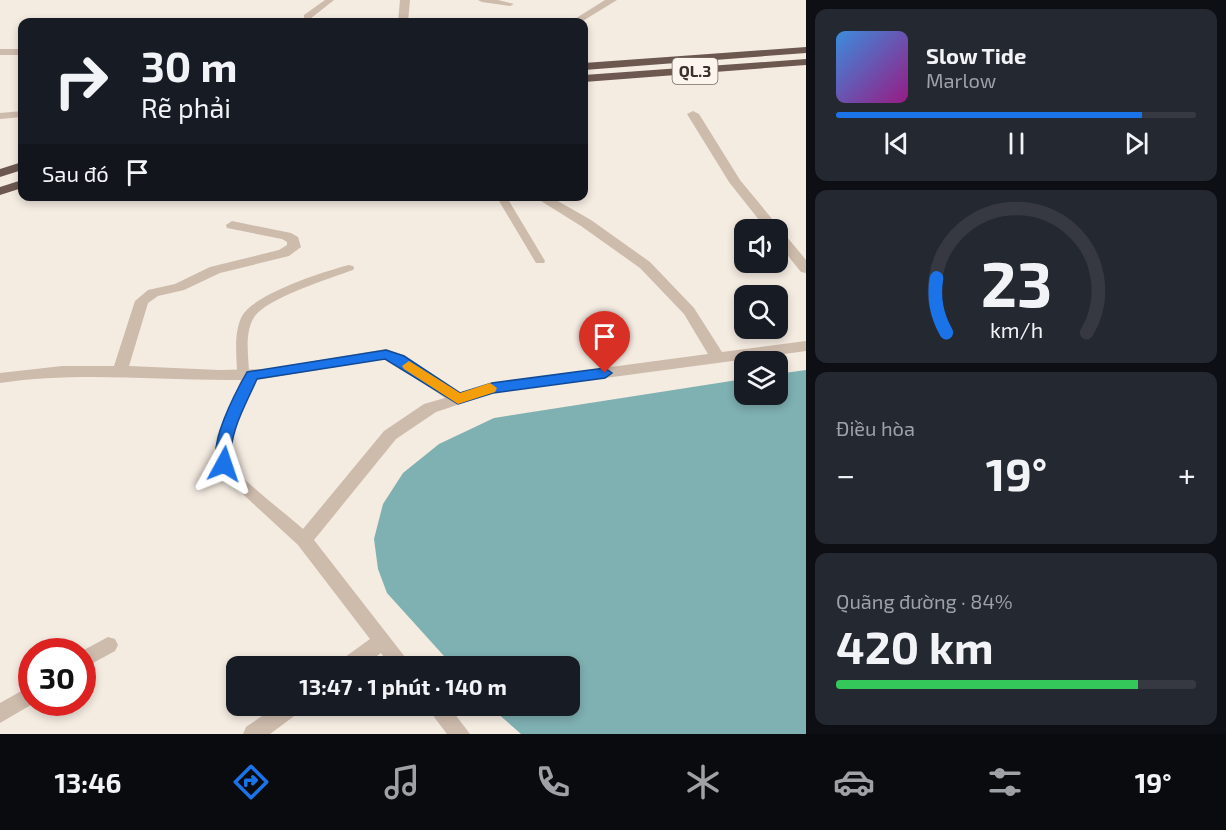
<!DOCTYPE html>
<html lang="vi">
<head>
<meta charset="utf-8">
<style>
	:root { --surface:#171b24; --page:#242831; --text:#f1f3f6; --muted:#9ea1a6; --line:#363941; --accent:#1a73e8 }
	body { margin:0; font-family:"Exo 2",sans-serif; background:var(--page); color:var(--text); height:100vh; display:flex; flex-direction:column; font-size:22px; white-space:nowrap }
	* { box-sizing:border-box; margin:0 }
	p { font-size:20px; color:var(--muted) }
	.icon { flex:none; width:33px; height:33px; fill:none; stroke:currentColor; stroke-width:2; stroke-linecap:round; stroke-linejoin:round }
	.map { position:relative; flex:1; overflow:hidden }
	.sheet { display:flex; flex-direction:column; gap:9px; padding:9px; background:#0d0f14; width:420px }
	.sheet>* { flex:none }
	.banner { position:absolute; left:18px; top:18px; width:570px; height:183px; border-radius:12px; box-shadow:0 3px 9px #0003; background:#171b24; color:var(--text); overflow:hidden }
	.tools { position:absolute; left:734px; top:219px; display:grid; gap:12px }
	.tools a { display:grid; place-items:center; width:54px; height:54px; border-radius:12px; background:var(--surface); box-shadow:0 3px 9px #0003; font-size:30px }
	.speed { position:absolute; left:18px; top:638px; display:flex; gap:12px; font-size:30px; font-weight:700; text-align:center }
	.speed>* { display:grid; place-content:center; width:78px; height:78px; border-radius:50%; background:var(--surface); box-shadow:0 3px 9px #0003; line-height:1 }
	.speed .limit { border:9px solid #d22; background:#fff; color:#111 }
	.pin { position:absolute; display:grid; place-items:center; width:51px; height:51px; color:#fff; margin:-62px -26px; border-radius:50% 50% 50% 0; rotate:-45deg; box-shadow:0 0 6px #0007 }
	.pin .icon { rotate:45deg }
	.me { position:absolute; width:66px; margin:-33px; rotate:5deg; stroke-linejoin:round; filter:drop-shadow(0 0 4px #0008) }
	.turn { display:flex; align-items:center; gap:21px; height:126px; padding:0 24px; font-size:27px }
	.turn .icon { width:78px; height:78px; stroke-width:2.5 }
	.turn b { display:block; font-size:42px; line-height:51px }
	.then { display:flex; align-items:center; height:57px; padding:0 24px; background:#0003; gap:12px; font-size:22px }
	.big { font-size:45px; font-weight:700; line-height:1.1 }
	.sheet .tile { flex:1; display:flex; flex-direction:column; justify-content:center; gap:9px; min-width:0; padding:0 21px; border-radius:12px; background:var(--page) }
	.sheet .dial { align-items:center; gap:0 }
	.dial svg { height:156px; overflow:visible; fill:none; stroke:var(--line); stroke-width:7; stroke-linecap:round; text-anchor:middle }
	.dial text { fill:var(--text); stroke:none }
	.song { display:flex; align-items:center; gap:18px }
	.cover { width:72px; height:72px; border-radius:9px; background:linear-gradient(135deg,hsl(210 70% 55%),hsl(310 70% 35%)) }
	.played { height:6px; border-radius:3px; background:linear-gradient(90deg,var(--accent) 85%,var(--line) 85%) }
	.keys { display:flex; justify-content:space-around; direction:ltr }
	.heat { display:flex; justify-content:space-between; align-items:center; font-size:33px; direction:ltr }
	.charge { height:9px; border-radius:4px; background:linear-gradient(90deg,#34c759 84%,var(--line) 0) }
	.trip { position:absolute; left:226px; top:656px; width:354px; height:60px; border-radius:12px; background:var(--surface); box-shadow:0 3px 9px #0003; font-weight:700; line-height:60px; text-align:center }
	.menu { display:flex; height:96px; justify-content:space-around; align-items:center; background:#090b0e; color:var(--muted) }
	.menu .icon { width:42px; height:42px }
	.menu .on { color:var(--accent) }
	.menu b { font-size:27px; color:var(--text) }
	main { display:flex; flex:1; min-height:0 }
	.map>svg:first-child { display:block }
	.water { fill:#7fb0b2 }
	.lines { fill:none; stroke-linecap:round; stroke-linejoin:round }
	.service { fill:#cdbbac; fill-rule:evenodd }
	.minor { fill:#cdbbac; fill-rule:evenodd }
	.tertiary { fill:#cdbbac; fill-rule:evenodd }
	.trunk { fill:#6c584f; fill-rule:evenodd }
	.route { fill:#1a73e8; stroke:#114b97; stroke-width:1.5 }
	.slow { fill:#f59e0b }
	.labels { text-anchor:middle; stroke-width:4.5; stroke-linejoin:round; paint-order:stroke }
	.shield { fill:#fbf5ee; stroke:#756b66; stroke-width:1.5 }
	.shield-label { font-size:16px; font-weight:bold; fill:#3b302b }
</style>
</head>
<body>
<main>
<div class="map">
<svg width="806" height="734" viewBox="0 0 806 734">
	<rect width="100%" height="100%" fill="#f4ebe1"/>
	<path class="water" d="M806 370V734H521L488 705H570V666H453L387 593 378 569 374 539 383 504 403 473 439 444 494 418 744 379V394H777V374Z"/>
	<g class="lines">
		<path class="service" d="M325 0H334L310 19H304V15Z
			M478 0H498L514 4 510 6 482 2Z
			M496 196H506L545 261 544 263H536Z
			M349 265 353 266 354 268 353 270C331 278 263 299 253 319 244 336 249 357 249 375L247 378H239L237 375C237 356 233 334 242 316 254 294 325 271 349 265Z"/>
		<path class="minor" d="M400 0H410L408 22H398Z
			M605 0H617L581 22H570Z
			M0 49H22V55H0Z
			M693 111 699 114 740 180 806 260V273L801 272 777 242V230H767L729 182 687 114Z
			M533 196H549L591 220 650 262 694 308 722 352 806 341V351L493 393 436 412 396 439 314 540 412 666H390L381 653 363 666H338L341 660 370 639 298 545 220 473 216 461 217 436 241 380C160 381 81 371 0 383V373L62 366H114L135 301 148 290 175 284 210 267 279 250 287 245V242L282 239 227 228 226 225 232 221 291 233 298 237 301 247 289 256 220 273 184 290 158 296 148 303 129 366 219 370 267 369 386 349 404 355 460 393 492 383 708 354 684 314 640 268 581 226ZM385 359 394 363 445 398 424 404 384 431 303 529C290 517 240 479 234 467 221 441 245 403 256 380Z
			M108 637 115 639 118 645 115 651 82 669V651Z
			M32 685V702H36L0 723V703Z
			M278 705H304L301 711 270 734H243L246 727Z
			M425 705H448L470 734H447Z"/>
		<path class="tertiary" d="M22 111V117L0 119V113Z"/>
		<path class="trunk" d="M806 47V53L584 70V63Z
			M806 59V65L584 82V75Z
			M22 162V170L0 177V169Z
			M22 180V188L0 195V187Z"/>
	</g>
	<path class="route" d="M386 350 404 356 460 393 492 383 605 368 612 373 605 378 493 393 458 404 385 359 257 379C245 406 228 434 231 464L224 470 218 468C207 446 235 393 247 372Z"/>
	<path class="slow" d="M409 361 460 393 490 383 497 388 495 392 458 404 404 369 402 366Z"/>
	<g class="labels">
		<rect class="shield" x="672.5" y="58" width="45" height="26" rx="4.5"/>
		<g class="shield-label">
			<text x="695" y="77">QL.3</text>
		</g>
	</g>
</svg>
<div class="tools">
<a><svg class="icon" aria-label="sound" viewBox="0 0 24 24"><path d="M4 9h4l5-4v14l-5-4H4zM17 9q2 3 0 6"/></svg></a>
<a><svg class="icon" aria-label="search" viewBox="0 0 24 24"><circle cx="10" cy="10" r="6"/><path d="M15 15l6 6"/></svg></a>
<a><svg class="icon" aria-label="layers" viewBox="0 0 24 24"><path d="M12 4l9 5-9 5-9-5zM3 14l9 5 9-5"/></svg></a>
</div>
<div class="speed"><div class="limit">30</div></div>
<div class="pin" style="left:605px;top:373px;background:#d93025"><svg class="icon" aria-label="arrive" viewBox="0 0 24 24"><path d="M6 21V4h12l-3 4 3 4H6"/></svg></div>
<svg class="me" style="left:224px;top:464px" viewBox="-20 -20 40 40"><path d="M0-17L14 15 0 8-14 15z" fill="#1a73e8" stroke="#fff" stroke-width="4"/></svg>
<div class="trip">13:47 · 1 phút · 140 m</div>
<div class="banner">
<div class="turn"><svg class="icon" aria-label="right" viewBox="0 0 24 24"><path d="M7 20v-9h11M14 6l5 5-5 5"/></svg><div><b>30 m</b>Rẽ phải</div></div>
<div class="then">Sau đó<svg class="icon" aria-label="arrive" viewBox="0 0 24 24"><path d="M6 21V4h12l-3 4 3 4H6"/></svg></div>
</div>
</div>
<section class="sheet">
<div class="tile">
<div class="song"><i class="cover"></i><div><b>Slow Tide</b><p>Marlow</p></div></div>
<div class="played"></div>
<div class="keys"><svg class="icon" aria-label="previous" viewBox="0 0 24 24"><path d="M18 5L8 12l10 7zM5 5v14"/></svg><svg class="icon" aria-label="pause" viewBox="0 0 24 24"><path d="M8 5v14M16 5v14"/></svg><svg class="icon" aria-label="next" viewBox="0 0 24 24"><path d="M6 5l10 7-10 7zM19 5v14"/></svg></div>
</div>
<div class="tile dial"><svg viewBox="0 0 100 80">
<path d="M14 69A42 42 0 1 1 86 69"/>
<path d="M14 69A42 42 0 0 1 9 41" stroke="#1a73e8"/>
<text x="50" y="56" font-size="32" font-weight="700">23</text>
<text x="50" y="72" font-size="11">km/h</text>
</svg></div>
<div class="tile"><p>Điều hòa</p>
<div class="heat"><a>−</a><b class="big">19°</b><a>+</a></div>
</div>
<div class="tile"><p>Quãng đường · 84%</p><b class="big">420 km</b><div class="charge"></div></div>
</section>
</main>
<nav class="menu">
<b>13:46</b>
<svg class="icon on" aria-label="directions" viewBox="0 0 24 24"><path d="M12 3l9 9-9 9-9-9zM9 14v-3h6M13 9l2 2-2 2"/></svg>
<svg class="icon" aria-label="music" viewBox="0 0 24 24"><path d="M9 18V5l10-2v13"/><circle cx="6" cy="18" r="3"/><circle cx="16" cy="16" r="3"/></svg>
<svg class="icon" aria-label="phone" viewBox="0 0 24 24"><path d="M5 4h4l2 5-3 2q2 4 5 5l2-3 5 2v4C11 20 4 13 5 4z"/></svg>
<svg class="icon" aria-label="climate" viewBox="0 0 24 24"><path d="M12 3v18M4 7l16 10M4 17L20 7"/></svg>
<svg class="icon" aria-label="car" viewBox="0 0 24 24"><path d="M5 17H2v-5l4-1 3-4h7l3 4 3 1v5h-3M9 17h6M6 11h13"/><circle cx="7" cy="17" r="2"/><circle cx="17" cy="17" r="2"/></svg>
<svg class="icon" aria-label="filters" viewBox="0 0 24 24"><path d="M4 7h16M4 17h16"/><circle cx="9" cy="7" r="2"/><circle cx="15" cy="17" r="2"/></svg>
<b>19°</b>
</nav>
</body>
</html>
